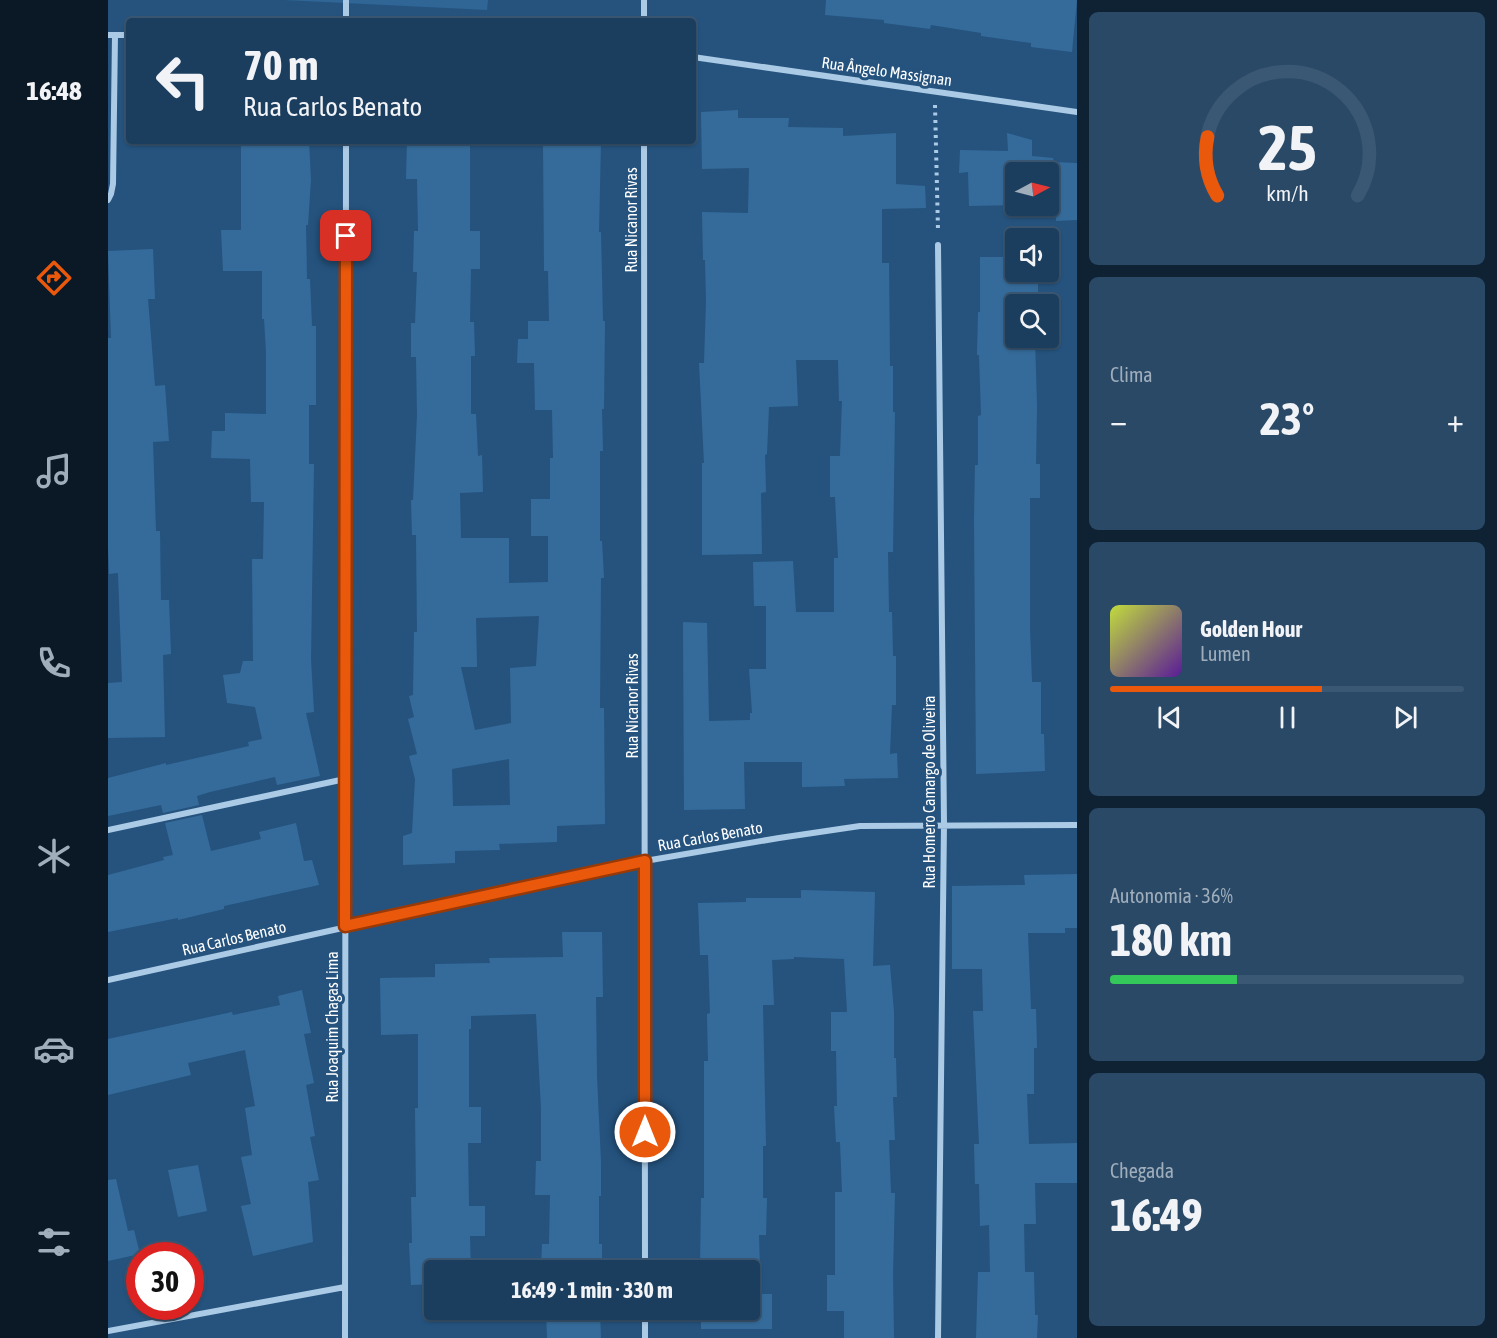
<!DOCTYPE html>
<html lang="pt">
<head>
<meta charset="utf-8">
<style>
	:root { --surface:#1c3e5e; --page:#294967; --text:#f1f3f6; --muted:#a0aebc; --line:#3a5773; --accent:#ea580c }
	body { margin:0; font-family:"Asap Condensed",sans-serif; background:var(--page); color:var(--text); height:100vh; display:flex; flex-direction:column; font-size:22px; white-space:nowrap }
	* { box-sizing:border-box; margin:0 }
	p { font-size:20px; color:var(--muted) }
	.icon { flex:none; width:33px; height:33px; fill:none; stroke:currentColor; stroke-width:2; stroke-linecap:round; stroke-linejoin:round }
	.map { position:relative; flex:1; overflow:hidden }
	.details { display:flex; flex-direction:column; gap:12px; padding:12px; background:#0f2234; width:420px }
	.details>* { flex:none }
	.hud { position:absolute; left:18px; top:18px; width:570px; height:126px; border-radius:6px; box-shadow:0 2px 4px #0004,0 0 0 2px var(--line); background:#1c3e5e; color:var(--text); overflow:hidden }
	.needle { width:39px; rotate:83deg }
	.buttons { position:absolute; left:897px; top:162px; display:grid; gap:12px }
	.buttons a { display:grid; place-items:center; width:54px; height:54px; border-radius:6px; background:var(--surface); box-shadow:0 2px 4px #0004,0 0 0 2px var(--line); font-size:30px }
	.speed { position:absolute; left:18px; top:1242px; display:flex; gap:12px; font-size:30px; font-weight:700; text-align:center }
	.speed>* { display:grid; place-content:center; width:78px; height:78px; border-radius:50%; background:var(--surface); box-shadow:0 2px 4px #0004,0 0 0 2px var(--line); line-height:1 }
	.speed .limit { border:9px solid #d22; background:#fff; color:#111 }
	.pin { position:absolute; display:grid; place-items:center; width:51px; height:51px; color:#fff; margin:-26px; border-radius:12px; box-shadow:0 3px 9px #0006 }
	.me { position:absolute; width:66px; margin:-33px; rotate:0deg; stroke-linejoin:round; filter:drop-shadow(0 0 4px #0008) }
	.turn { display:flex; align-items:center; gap:21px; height:126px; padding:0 18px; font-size:27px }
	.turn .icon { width:78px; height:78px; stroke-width:2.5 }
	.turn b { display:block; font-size:42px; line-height:51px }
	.big { font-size:45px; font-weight:700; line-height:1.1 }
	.details .card { flex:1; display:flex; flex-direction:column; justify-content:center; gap:9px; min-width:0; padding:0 21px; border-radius:9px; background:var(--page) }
	.details .dial { align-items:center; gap:0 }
	.dial svg { height:156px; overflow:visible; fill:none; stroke:var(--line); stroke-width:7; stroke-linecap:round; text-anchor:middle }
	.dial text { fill:var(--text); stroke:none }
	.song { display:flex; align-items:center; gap:18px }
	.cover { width:72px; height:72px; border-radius:9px; background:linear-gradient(135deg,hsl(70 70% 55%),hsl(270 70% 35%)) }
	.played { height:6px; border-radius:3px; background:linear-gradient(90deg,var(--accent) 60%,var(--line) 60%) }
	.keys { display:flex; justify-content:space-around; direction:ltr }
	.heat { display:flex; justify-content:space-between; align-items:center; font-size:33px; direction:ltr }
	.charge { height:9px; border-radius:4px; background:linear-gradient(90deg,#34c759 36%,var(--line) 0) }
	.trip { position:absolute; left:316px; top:1260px; width:336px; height:60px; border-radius:6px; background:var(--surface); box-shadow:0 2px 4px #0004,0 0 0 2px var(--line); font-weight:700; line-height:60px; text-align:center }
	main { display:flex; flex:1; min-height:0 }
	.dock { display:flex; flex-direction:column; width:108px; justify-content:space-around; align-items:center; background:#0b1926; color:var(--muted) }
	.dock .icon { width:42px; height:42px }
	.dock .on { color:var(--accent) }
	.dock b { font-size:27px; color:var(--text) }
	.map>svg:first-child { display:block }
	.green { fill:#2f6695 }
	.building { fill:#356b9a; fill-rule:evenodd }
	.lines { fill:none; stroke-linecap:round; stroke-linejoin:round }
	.path { stroke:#aacae5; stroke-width:4; stroke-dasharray:3 4.5; stroke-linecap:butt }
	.minor { stroke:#aacae5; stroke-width:6 }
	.route-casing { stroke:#983908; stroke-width:15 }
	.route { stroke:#ea580c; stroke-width:10 }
	.labels { text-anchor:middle; stroke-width:6; stroke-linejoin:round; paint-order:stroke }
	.street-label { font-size:16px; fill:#fff; stroke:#25537e }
</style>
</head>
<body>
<main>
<nav class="dock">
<b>16:48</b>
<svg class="icon on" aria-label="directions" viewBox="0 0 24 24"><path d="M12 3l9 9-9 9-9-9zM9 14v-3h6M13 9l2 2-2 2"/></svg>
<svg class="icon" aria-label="music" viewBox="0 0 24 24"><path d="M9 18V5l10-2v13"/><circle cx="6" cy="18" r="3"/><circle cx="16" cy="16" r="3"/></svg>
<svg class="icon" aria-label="phone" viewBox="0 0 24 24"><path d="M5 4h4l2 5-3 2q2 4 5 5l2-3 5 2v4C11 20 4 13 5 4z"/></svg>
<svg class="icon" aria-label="climate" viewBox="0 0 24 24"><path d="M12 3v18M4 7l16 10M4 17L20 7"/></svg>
<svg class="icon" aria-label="car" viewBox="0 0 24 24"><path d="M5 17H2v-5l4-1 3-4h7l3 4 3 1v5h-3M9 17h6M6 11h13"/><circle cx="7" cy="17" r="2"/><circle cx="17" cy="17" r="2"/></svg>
<svg class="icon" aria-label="filters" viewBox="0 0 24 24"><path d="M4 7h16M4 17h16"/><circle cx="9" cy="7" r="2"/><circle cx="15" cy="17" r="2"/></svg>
</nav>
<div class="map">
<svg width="969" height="1338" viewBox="0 0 969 1338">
	<rect width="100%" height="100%" fill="#25537e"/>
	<path class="green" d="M175 0H380L379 10Z"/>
	<path class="building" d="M718 0H969L964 52 923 47V43L873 36V33L823 25 822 29 776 23V20L717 15Z
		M630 110V118H681L680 127 735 128V136L788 133V184L817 186 818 208 774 209V263H781L782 366H785V412H787L785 552H780L781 612H784L785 656H788V705H784L782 754 789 753 790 778 736 779 737 786 694 787V762H636L637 809 576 810 575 622 599 623 601 721 642 720V713H644L641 669H658V606H646L645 562 685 561 688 612H726V558H730L727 497H722V456H732L734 401H731L730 360H688L690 406 661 407 659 454 657 455 658 492 653 493 654 554 594 555V463H596L591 363H596L598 301 597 260H595L594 212 640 213 641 168 594 169 593 112Z
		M899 133 924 140V156L945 158 946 162 969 163V220L948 221V212L908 209V206H940V172H908V205L861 206 860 172 851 173 852 150 900 151Z
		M133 141H201L203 180 200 225H198L199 279H202L204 326H208V405H201V464H206L203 659 206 712 198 713 212 776 169 785 167 777 102 792 89 796 91 805 55 813 53 805 0 816V778L58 763V765L141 746 140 742 154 739 147 707 119 703 115 675 132 673 135 661H145L144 559H155L156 502H143L142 459 103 458 104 431H117V413L158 414V352L156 319H154V271H115L113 230H133Z
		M299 141H362V231H372V269H363L362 322H366L367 356H363V414H368L370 456 374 455 375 492 352 493 353 538H401V583L440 582V536H423V499H442V458H445L444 410H427L426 363H409L410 339H420V321H441L440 271H436L435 141H493L491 232H493L495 321H497L496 409H494L495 451H492V541H494L496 578H493L492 708H496L497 824 449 826V842L391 844 392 850 347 851V863L295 865V836L304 833 307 779 301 756 309 754 300 719 306 717 301 696 305 695 306 632H309L308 535H304L303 500H305L309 415 308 357H303V323H307L309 272H305L306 231H310L309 179H298ZM431 616 428 666 402 668 403 723 367 730 353 667H369L368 618ZM401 759 402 805 345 806 344 769Z
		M45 249 47 299H40L47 386 57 385 61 441 45 442 48 531H52L53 600H61L63 654 55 655 57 737 0 738V683L14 682 10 573 1 574 0 548V338H3L0 251Z
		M872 257H908V272H940V257H952L951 279 930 278V304H908V338H927L929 406 928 464H932V498H922V629L924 682H933V734H936L937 771 868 774 866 519 867 465H870V416L873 415 871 355H869L870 312H872Z
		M94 815 103 851 153 839 151 832 188 823 196 861 204 860 211 885 116 906V909L70 920V918L0 932V875L56 860 55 857 65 855 57 823Z
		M969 874V928H957V933H920L923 1009H928L929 1048H926V1094H919L921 1144 969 1143V1183H927L928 1224H916L917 1272H926L927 1315H930L929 1338H868L870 1272H882L881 1225 872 1226 871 1184H867L866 1144H871L865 1011H875L874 969H844V886L917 885 916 875Z
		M693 890 767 892 765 966 782 965 786 1012V1058H788L789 1097H785L787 1140H781L783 1193H787L785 1275 786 1338H736V1311H719V1275H727V1192H734L732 1142H728L726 1106H729L728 1051H723V1012H739L736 959 686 957V959L664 960 666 1005H655L658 1146H655V1198H659L658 1235H651L652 1270H592L593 1198H596V1061H600L599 1014 602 1013 600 955H592L590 903 638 902V898H693Z
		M454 932H494L495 997H488L489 1077 493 1162V1196H491V1244H494V1270H433L434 1244H441L442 1195H427L428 1161H433V1109L428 1014 363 1016V1029H361V1107H373V1143H360L361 1206H377V1236H362L363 1270H327V1284L303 1285 301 1243H304L303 1197H308L307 1108H310V1034L273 1035 272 978 327 977V964L382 963 381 958 455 957Z
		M194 990 203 1033 196 1034 206 1083 198 1085 207 1136 202 1137 211 1180 200 1182 205 1242 145 1256 133 1206 143 1204 133 1157 144 1155 137 1108 147 1106 137 1050 80 1063 83 1075 0 1095V1039L124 1012 125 1015 172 1005 170 996Z
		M90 1165 99 1211 70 1217 60 1170Z
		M8 1179 20 1231 26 1230 32 1254 0 1261V1180Z
		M642 1294H664V1329H593V1310H642Z
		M438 1310H492L493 1338H439Z"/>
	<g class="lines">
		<path class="path" d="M827 105 830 230"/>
		<path class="minor" d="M238 0V21
			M536 0V21
			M0 35H21
			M585 57 969 112
			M536 141 537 1270
			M0 200 3 194 5 184 7 35
			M0 830 237 779
			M0 980 537 861 671 838 752 826 969 825
			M537 1310V1338
			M0 1331 237 1287
			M237 1338 238 141
			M830 1338 836 824 830 245"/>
	</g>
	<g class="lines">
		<defs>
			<path id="route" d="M238 236 237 926 537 861V1132"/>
		</defs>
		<use href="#route" class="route-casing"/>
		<use href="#route" class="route"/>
	</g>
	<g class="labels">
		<g class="street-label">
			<text transform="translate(779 71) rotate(8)" y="6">Rua Ângelo Massignan</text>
			<text transform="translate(523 220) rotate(-90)" y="6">Rua Nicanor Rivas</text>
			<text transform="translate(524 706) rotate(-90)" y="6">Rua Nicanor Rivas</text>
			<text transform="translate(821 792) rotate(-90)" y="6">Rua Homero Camargo de Oliveira</text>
			<text transform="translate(602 836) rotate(-10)" y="6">Rua Carlos Benato</text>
			<text transform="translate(126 938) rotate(-13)" y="6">Rua Carlos Benato</text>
			<text transform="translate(224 1027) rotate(-90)" y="6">Rua Joaquim Chagas Lima</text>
		</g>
	</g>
</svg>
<div class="buttons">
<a><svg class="needle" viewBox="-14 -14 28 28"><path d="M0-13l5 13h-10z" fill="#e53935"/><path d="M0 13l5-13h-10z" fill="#a0aebc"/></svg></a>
<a><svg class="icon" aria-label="sound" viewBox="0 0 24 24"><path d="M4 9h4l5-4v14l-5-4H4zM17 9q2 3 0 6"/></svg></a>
<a><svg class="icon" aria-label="search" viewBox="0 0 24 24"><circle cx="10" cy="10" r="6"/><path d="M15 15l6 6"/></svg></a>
</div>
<div class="speed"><div class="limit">30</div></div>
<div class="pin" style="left:238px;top:236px;background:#d93025"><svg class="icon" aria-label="arrive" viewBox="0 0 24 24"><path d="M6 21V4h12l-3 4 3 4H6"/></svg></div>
<svg class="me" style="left:537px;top:1132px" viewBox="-20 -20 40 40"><circle r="17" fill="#ea580c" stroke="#fff" stroke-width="3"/><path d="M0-11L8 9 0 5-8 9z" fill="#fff"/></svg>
<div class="trip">16:49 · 1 min · 330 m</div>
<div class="hud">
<div class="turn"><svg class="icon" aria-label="left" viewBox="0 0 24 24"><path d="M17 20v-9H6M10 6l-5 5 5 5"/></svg><div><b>70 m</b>Rua Carlos Benato</div></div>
</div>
</div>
<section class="details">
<div class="card dial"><svg viewBox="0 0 100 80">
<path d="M14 69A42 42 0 1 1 86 69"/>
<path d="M14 69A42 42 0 0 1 9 39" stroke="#ea580c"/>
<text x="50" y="56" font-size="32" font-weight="700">25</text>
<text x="50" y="72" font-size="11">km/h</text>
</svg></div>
<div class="card"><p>Clima</p>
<div class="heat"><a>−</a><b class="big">23°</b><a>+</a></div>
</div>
<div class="card">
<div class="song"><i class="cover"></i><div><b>Golden Hour</b><p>Lumen</p></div></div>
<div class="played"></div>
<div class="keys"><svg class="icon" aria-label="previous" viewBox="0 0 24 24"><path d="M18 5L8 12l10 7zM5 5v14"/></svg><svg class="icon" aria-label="pause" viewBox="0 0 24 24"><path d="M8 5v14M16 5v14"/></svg><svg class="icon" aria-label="next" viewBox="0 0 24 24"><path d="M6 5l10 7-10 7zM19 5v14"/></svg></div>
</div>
<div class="card"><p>Autonomia · 36%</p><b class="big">180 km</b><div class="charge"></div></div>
<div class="card"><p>Chegada</p><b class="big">16:49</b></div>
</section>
</main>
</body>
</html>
